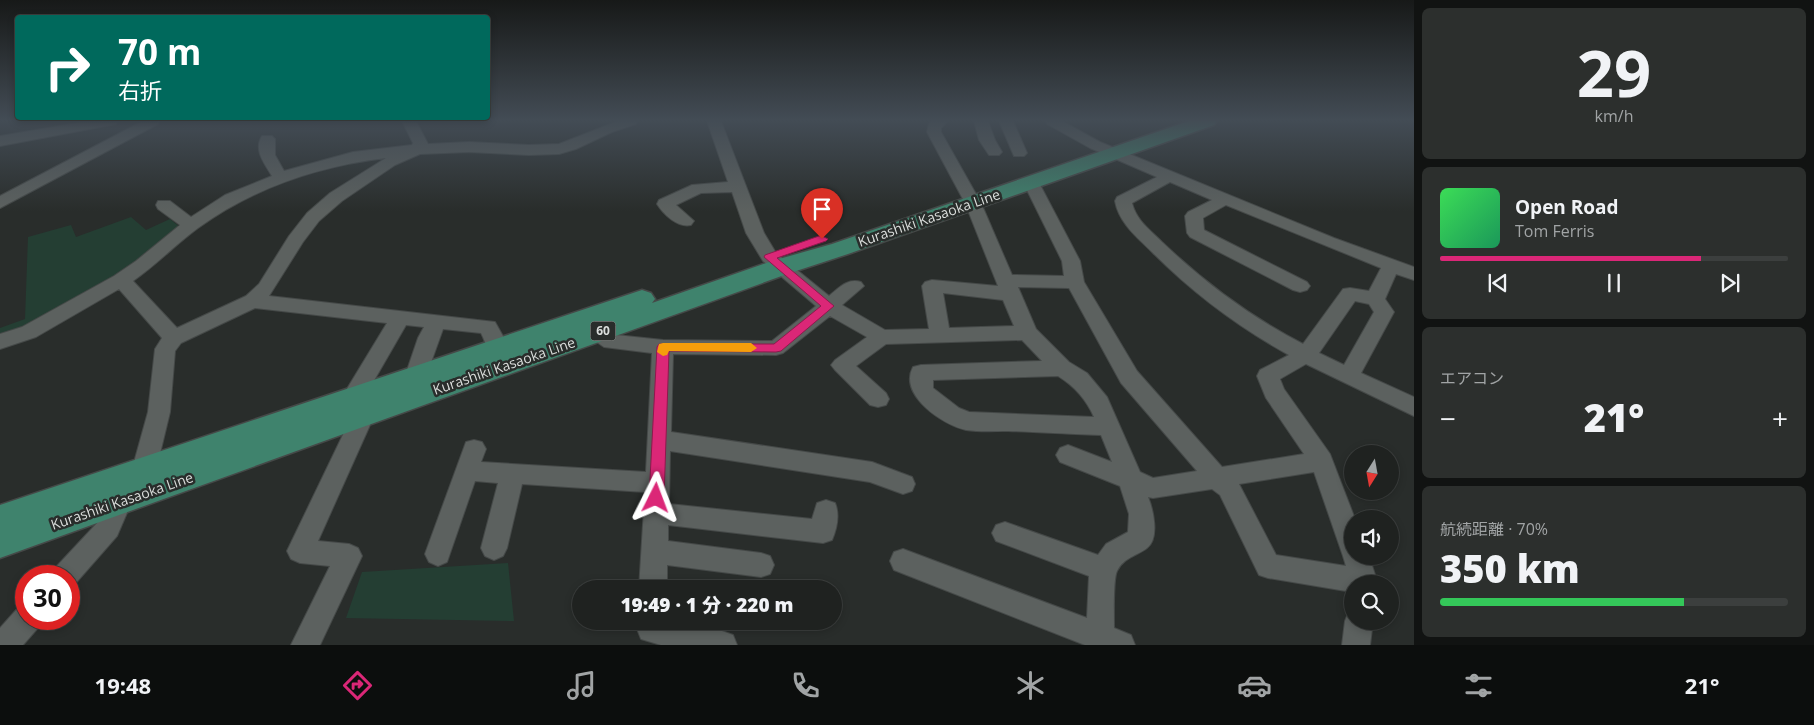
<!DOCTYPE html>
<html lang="ja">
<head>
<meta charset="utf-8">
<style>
	:root { --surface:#1f2220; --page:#2c2f2d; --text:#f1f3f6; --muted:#a1a4a5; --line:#3c3f3e; --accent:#db2777 }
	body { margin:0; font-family:"Open Sans","Noto Sans JP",sans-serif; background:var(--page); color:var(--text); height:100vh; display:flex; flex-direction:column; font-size:19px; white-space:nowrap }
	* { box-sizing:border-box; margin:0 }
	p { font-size:16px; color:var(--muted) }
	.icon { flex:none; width:28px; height:28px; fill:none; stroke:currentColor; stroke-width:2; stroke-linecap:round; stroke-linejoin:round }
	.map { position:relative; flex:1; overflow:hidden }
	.drawer { display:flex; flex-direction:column; gap:8px; padding:8px; background:#111312; width:400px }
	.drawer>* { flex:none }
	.top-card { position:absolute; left:15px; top:15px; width:475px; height:105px; border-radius:5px; box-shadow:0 2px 8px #0003,0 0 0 1px var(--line); background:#00695c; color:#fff; overflow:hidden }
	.needle { width:32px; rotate:191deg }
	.tools { position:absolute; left:1344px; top:445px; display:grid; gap:10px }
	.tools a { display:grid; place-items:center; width:55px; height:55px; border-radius:50%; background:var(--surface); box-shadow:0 2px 8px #0003,0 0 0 1px var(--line); font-size:25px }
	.speed { position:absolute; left:15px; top:565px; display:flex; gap:10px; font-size:25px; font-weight:700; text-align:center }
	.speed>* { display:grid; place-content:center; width:65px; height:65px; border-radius:50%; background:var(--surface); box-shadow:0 2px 8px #0003,0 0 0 1px var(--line); line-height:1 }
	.speed .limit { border:8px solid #d22; background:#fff; color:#111 }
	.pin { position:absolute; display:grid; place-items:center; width:42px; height:42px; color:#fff; margin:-51px -21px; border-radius:50% 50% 50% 0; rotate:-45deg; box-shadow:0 0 5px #0007 }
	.pin .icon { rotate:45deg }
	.me { position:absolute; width:55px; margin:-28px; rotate:3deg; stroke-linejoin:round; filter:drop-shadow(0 0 4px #0008) }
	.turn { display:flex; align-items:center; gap:18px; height:105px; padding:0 20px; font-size:22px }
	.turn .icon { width:65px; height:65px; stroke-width:2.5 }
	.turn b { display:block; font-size:35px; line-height:42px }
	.big { font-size:38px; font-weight:800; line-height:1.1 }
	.drawer .widget { flex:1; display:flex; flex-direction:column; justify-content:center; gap:8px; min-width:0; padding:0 18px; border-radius:8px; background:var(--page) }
	.drawer .dial { align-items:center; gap:0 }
	.dial b { font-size:65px; line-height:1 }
	.song { display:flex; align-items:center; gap:15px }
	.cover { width:60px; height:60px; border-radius:8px; background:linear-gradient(135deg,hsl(130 70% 55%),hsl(150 70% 35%)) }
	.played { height:5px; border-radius:2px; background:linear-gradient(90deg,var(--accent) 75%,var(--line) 75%) }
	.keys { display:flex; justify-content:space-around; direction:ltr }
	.heat { display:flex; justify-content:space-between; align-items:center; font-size:28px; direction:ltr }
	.charge { height:8px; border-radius:4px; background:linear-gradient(90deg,#34c759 70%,var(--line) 0) }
	.trip { position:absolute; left:572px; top:580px; width:270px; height:50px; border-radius:25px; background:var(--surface); box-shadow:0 2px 8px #0003,0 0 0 1px var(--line); font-weight:800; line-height:50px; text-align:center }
	.menu { display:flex; height:80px; justify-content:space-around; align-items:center; background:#0c0e0d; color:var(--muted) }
	.menu .icon { width:35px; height:35px }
	.menu .active { color:var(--accent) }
	.menu b { font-size:22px; color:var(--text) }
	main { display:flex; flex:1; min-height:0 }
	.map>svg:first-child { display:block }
	.green { fill:#243e33 }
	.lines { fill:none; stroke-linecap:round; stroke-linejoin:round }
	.minor-casing { stroke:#454948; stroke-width:2 }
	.major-casing { stroke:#454948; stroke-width:3 }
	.minor { fill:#5c615f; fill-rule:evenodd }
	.major { fill:#3f836d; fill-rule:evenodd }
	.route { fill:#db2777; stroke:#8e194d }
	.slow { fill:#f59e0b }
	.labels { text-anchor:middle; stroke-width:5; stroke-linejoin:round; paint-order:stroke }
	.shield { fill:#292d2b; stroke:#a5a8a6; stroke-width:1 }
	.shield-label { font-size:12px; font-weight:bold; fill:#dadddb }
	.street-label { font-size:14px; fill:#dadddb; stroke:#292d2b }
</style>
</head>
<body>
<main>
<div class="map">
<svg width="1414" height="645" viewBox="0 0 1414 645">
	<rect width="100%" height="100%" fill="#292d2b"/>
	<path class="green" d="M131 217 146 230 170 219 181 228 153 252 40 322 0 337V328L25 319 28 237 71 225 76 237Z
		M508 563 514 621 346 618 362 572Z"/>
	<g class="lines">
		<defs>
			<path id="minor" d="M89 121H118L116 124 111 125 0 146V136Z
				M143 121H160L158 124 0 208V196Z
				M402 121H416L428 144 469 142 529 145 559 144 618 121H638L636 124 612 132 576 149 559 154 529 155 469 152 420 154 395 165 342 201 319 221 303 242 269 296 495 322 509 347 514 366 510 371 503 374 496 371C489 360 488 346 481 333L443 329 424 382 416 384 408 382 405 376 418 338 424 327 406 325 361 403 353 405 345 403 342 397 387 323 255 308 181 343 175 351 170 412 156 470 129 508 117 536 74 585 69 587V576H52L56 567 99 521 110 494 133 466 148 412 155 349 162 338 119 289 36 337 0 349V334L22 327 114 276 136 261 180 225 158 209 156 205 158 201H170L191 217 225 195 272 176C265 164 253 150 262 136H272L275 139V155L284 171 353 152 412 145 413 143ZM386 158 330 193 307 213 289 236 259 284 246 296 177 328 133 281C156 265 175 245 198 228 253 188 319 166 386 158Z
				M707 121H721L764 233 776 253 829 296C839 288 847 278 861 282L864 286 842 305 885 330 929 329 922 286 925 282 932 280 998 286 965 203 927 132 929 123 932 121H948L941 128V132L981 203 1012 275 1064 276 1062 261 1023 182 1025 179H1037L1080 261 1084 282 1137 371 1222 467 1304 454 1266 398 1257 376 1260 370 1289 355C1238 327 1193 293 1152 252 1137 237 1119 223 1115 201L1117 197 1157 177 1090 148 1047 124 1045 121H1062L1100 142 1334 238 1414 267V280L1396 274 1385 299 1394 312 1361 373 1414 397V416L1306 364 1280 379 1284 389 1330 454 1355 519H1352V556H1369L1378 584H1352V592L1268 578 1259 575 1220 495 1212 489 1153 498 1148 497C1153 509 1160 538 1147 548 1137 556 1124 557 1117 571 1113 579 1114 616 1114 628L1131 635 1135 645H1085L894 570 890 561 894 552 903 549 1087 618 1089 576 996 541 992 533 996 525 1005 522 1098 555 1106 544 1128 532 1129 514 1120 486 1060 462 1056 455 1060 448 1068 445 1112 462 1101 435C1070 434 1039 432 1008 431 995 431 979 432 966 430 943 425 898 395 913 367L921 365 1042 361 1022 340 886 344 856 366 886 393 889 399 886 405 878 407 870 405 835 370 831 365 835 360 867 337 830 316 783 353 776 355 673 354 671 432 872 462 912 477 915 484 912 491 903 494 870 482 670 451 669 504 812 519 817 503 826 500 835 503C840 515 837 528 832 540L823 543 668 525V541L761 553 770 556 774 565 770 574 761 577 667 565V589H639L645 492 522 484 507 548 503 556 494 560 485 556 481 548 498 483 475 481 447 562 438 566 429 562 425 554 466 442 474 440 482 442 486 449 481 462 646 472 652 353 604 347 591 338 580 318 583 313 590 311 597 313 606 328 616 335 663 340 772 341 816 306 763 261 746 233 732 192 701 193 676 205 694 221 691 225C678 228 664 215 657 204L659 200 692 185 728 182ZM1170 182 1212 200 1188 212 1185 216 1187 233 1190 237 1293 290 1300 292 1307 290 1310 286 1307 282 1204 230 1203 218 1226 205 1381 268 1369 291 1350 288 1343 289 1303 344C1251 317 1205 283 1162 242 1150 230 1136 220 1132 203ZM1018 287 1069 288 1121 383 1197 471 1153 478 1140 472 1107 397 1087 373 1069 362 1036 329ZM943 293 1003 300 1014 326 949 328ZM1355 301 1369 304 1374 312 1344 365 1319 353ZM1058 376C1074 386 1086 399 1094 417L969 412 959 408 933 388V380ZM1314 472 1343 556 1346 566 1276 555 1239 484Z
				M974 121H988L995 140 1002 152 999 155H989L979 140Z
				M999 121H1013L1027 153 1024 156H1014Z
				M363 407 371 410 374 416 318 541 349 544 358 548 362 556 320 645H291L330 566 300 563 291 559 287 551 352 416 355 410Z
				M26 606V619H41L37 629 23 645H0V628L17 609Z
				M1352 610V621H1373L1370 645H1342L1345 621 1349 611Z
				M637 621C670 621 702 622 733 635L737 645H661L641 639 637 629Z"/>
			<path id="major" d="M1189 121H1217L1214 125 848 254 790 273 0 558V505L633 293 642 290 651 293 655 299 652 303 772 261 832 244Z"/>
		</defs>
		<use href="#minor" class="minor-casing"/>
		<use href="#major" class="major-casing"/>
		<use href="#minor" class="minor"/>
		<use href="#major" class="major"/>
	</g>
	<linearGradient id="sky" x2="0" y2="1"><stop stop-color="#171918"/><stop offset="0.57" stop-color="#434c55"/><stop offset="1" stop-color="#434c55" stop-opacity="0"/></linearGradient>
	<rect width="1414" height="211" fill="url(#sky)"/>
	<path class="route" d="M819 236H822L828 239 826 241 777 258 834 306 781 351 776 352 669 351 664 498 661 502 656 504 652 502 649 498 657 347 659 344H774L821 306 764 257 765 255Z"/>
	<path class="slow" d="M663 343H751L757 348 751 352 669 351 667 355 663 356 657 352 659 344Z"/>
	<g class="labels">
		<rect class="shield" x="590.5" y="321.5" width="25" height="19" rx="4"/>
		<g class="shield-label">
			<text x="603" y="335">60</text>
		</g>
		<g class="street-label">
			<text transform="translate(929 218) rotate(-19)" y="5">Kurashiki Kasaoka Line</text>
			<text transform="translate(504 366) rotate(-19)" y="5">Kurashiki Kasaoka Line</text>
			<text transform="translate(122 501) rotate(-19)" y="5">Kurashiki Kasaoka Line</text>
		</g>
	</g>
</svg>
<div class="tools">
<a><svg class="needle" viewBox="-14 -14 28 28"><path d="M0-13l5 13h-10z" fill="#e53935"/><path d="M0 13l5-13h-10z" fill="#a1a4a5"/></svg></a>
<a><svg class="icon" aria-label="sound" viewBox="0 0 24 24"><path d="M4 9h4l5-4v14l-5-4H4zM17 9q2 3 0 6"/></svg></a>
<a><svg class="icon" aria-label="search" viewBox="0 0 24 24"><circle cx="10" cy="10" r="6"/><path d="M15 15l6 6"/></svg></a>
</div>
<div class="speed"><div class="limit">30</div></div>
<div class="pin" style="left:822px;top:239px;background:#d93025"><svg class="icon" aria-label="arrive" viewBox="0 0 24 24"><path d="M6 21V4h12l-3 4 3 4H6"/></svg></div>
<svg class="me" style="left:656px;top:498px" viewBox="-20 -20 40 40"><path d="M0-17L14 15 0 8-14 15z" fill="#db2777" stroke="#fff" stroke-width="4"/></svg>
<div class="trip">19:49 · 1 分 · 220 m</div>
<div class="top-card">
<div class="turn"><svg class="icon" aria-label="right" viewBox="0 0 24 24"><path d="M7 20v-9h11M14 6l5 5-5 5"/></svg><div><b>70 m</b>右折</div></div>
</div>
</div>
<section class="drawer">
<div class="widget dial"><b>29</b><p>km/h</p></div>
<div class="widget">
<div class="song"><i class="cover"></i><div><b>Open Road</b><p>Tom Ferris</p></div></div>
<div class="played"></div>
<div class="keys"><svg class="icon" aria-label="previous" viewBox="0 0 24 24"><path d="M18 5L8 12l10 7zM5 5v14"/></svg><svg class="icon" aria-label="pause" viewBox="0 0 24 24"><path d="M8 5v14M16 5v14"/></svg><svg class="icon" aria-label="next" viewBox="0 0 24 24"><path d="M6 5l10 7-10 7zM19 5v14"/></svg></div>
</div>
<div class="widget"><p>エアコン</p>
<div class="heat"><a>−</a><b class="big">21°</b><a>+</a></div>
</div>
<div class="widget"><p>航続距離 · 70%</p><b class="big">350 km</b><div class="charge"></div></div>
</section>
</main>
<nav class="menu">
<b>19:48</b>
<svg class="icon active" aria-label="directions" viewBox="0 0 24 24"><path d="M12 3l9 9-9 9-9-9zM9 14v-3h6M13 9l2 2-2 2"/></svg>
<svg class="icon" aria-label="music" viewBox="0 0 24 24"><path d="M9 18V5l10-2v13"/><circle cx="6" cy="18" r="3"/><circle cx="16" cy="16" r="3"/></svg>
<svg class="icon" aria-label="phone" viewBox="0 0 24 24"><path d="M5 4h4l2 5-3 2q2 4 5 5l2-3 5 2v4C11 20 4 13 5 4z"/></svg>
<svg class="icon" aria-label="climate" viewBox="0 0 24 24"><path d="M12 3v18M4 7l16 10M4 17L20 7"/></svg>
<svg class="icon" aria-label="car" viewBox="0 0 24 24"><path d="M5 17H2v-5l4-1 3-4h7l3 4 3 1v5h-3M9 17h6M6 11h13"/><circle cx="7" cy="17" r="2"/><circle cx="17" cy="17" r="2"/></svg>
<svg class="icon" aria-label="filters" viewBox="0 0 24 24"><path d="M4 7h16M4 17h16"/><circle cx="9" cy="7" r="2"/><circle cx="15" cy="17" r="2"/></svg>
<b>21°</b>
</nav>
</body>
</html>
